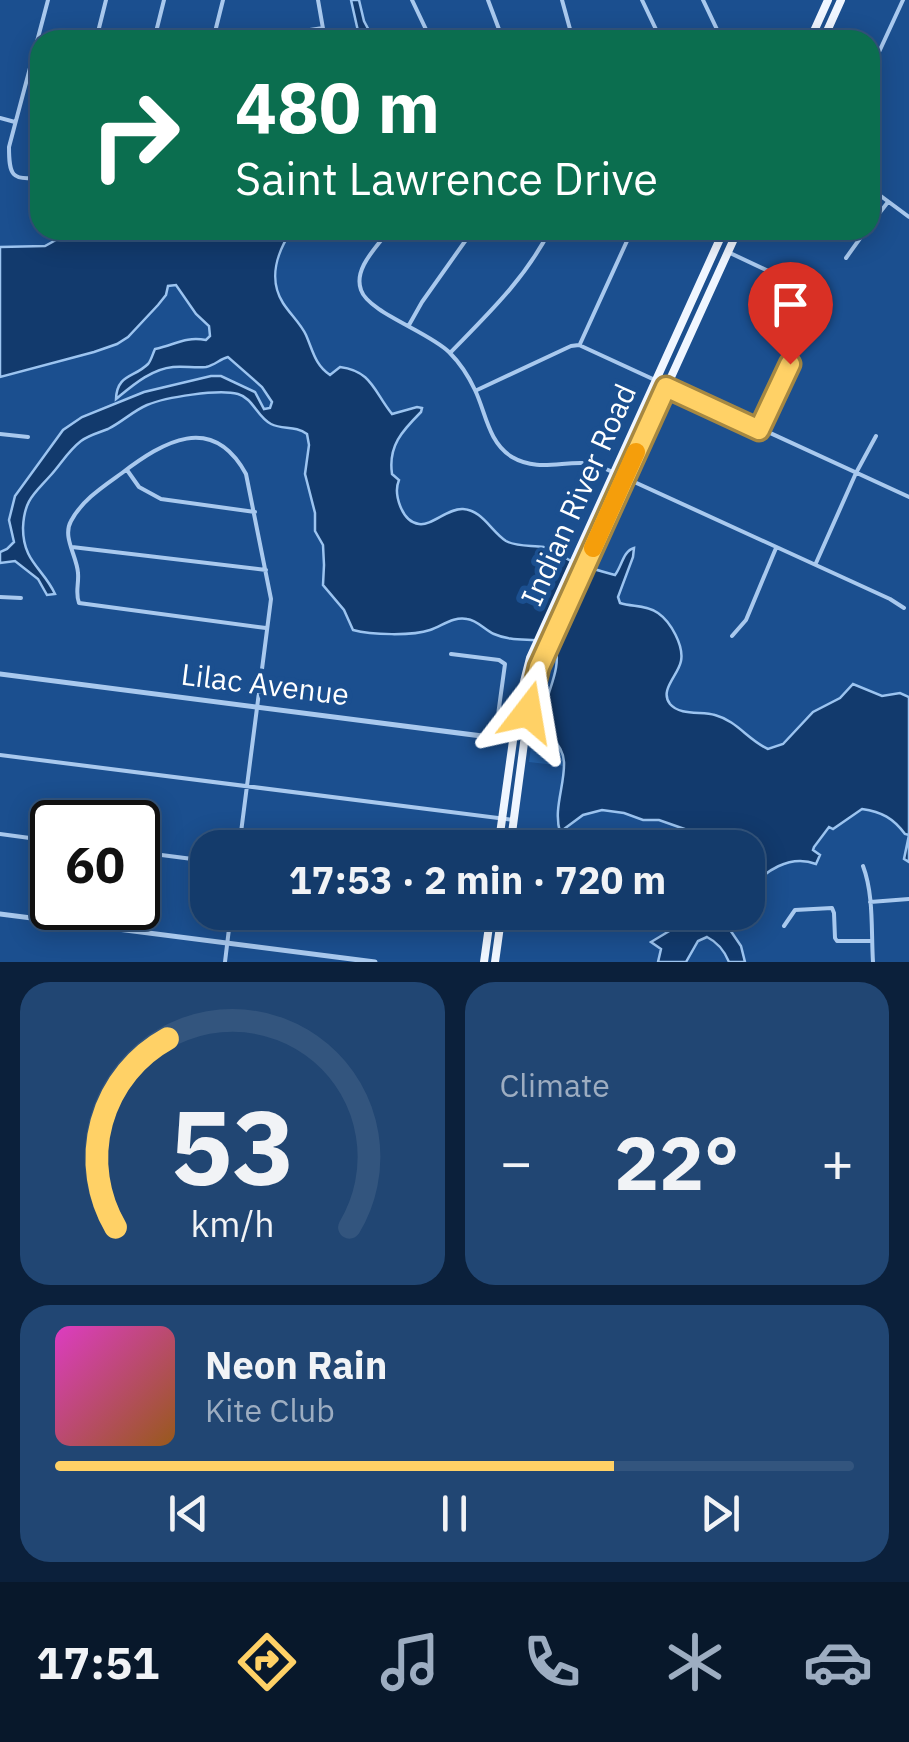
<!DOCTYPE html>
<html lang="en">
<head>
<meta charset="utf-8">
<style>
	:root { --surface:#143b6b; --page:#214673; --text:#f1f3f6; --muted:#9dadc1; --line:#33557e; --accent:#ffd166 }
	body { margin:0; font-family:"IBM Plex Sans",sans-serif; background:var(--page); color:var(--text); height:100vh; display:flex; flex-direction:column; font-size:38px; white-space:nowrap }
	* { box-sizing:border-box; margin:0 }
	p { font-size:32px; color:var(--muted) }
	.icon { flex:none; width:55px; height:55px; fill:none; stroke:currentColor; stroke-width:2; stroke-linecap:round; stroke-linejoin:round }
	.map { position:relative; height:962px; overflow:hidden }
	.details { display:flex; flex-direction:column; gap:20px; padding:20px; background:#0b203b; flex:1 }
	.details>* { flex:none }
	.guide { position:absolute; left:30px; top:30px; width:850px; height:210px; border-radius:30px; box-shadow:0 5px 25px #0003,0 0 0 2px var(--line); background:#0b6e4f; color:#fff; overflow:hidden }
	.speed { position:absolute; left:30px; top:800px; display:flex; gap:20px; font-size:50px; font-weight:700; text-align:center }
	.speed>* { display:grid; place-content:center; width:130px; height:130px; border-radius:50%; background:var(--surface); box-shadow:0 5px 25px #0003,0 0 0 2px var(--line); line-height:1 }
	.speed .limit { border:5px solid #111; border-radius:15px; background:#fff; color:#111 }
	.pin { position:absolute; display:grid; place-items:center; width:85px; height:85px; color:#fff; margin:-102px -42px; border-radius:50% 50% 50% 0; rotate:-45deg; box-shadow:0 0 10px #0007 }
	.pin .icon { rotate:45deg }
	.me { position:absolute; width:110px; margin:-55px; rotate:14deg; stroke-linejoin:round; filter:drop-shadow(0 0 8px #0008) }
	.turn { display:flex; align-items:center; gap:35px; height:210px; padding:0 40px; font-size:45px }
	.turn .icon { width:130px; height:130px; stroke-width:2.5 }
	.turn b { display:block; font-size:70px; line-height:85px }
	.big { font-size:75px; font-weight:700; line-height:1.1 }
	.details .widget { flex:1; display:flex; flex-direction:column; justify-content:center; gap:15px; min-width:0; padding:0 35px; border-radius:30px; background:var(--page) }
	.details .dial { align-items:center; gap:0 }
	.dial svg { height:260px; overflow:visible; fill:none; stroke:var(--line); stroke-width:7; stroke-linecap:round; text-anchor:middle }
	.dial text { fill:var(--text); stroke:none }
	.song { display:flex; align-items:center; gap:30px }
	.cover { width:120px; height:120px; border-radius:15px; background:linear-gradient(135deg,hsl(310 70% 55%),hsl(30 70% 35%)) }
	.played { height:10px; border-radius:5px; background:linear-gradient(90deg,var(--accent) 70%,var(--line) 70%) }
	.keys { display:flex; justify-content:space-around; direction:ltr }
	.heat { display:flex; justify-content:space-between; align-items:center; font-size:55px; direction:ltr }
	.details .tiles { flex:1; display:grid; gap:20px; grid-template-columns:1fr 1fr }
	.widget:last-child { grid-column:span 2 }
	.trip { position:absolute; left:190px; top:830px; width:575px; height:100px; border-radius:30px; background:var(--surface); box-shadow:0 5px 25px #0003,0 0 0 2px var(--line); font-weight:700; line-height:100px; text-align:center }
	.dock { display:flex; height:160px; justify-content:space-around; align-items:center; background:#08182b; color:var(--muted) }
	.dock .icon { width:70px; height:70px }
	.dock .selected { color:var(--accent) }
	.dock b { font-size:45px; color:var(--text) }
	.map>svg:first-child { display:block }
	.green { fill:#2461a8 }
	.water { fill:#123a6d; stroke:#9cc4f0; stroke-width:2.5 }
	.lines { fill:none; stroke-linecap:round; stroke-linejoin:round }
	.minor { stroke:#a9c9ee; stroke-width:4 }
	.tertiary { stroke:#a9c9ee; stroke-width:5 }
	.primary { stroke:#f0f6ff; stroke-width:8 }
	.route-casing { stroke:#a68842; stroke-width:25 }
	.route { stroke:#ffd166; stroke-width:18 }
	.slow { stroke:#f59e0b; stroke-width:18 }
	.labels { text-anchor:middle; stroke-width:10; stroke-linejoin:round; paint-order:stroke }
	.street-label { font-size:30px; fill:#fff; stroke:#1b4f8f }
</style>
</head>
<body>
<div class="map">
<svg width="909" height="962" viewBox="0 0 909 962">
	<rect width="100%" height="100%" fill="#1b4f8f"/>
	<path class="green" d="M533 732 569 735 579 753 563 766 529 762Z"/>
	<path class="water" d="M351 0H359L364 21 374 40H360Z
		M74 230H292C277 252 268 279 283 303 290 314 301 324 306 335 313 351 315 365 330 375L340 367C372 371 374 392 392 414L417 407 422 408 421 412C402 431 388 446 392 474L399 480C393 494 402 522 419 524 432 526 448 508 463 509 482 510 491 531 506 541 516 547 532 545 544 547 555 548 561 556 571 561 584 567 601 571 615 575 622 566 623 551 634 548L633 557 618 597 620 603C632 607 647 605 658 613 671 622 684 646 681 661 678 676 659 690 670 704 680 716 702 711 715 715 737 721 748 740 768 749L783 744 813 712 840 698 853 684 882 696 900 693 909 697V862L904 859 909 835 905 834C893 818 882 812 862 809L833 829 829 827 814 847 813 850 820 855 816 864C790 854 764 871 748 891V848L690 847 693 842V832L659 820H643L624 813 602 810 583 815 560 832C553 809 565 785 564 762 563 741 541 734 544 713 547 689 562 670 555 644 536 637 514 643 494 634 485 630 477 620 467 619 454 616 442 626 430 630 413 636 371 635 353 630L344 610 323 585 324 565 323 545 315 531V513L305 474 309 445 307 434C295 425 283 430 271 424 257 417 253 398 238 394 218 389 166 397 147 405 133 411 122 422 108 429 98 433 89 435 81 441 68 451 61 464 50 476 34 494 24 500 23 528 23 562 43 568 55 594L47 595 38 579 15 561 0 563V552L7 549 14 542 9 520 15 496 63 430 82 417 144 392 211 376H221L255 392 264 409 270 408 272 402 262 387 228 357C220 359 215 365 206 367 195 368 184 366 173 367 151 369 132 386 116 399 117 374 134 378 148 364 151 361 153 353 155 349 175 345 185 336 206 340L210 336 209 326 196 314 176 285 168 286 166 295 158 305 128 337 117 344 94 352 0 377V247L45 246Z
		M676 913H724L722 918 741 946 745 962H729C725 952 717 942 707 937L698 941 686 962H658L661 949 651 942 671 930Z"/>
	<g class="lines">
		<path class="minor" d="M318 0 325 40
			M412 0 431 40
			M488 0 503 40
			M562 0 573 40
			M642 0 661 40
			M703 0 722 40
			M96 40 106 0
			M154 40 164 0
			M213 40 223 0
			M273 40 277 35 323 28
			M879 52 903 0
			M0 118 15 122
			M40 177C11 182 9 174 9 147L48 0
			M870 188 909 217
			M870 225 888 202
			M389 230C378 246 353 268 361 290 368 312 429 332 449 352 459 362 469 377 475 390 486 413 488 442 512 457 539 473 566 459 595 464L890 599 904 608
			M728 252 821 296 759 430
			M846 258 866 230
			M409 325 422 302 473 230
			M580 344 632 230
			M450 353C488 314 525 279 550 230
			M477 390 571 346 579 345 909 497
			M0 434 28 437
			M127 470 139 487 161 499 255 512
			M72 547 266 570
			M816 563 856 473 876 436
			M0 597 21 598
			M732 636 746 620 776 548
			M451 654 499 660 505 664 495 737
			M0 755 514 820
			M0 834 52 841
			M239 848 271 599 246 474C212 412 163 442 122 473 104 486 82 500 71 521 62 537 77 556 78 573 79 584 75 593 79 603L266 628
			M138 852 208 861
			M863 866C874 895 871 931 873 962
			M870 902 909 899
			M784 926 795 910 832 908 834 913 835 938 837 941H872
			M225 962 231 912"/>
		<path class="tertiary" d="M0 674 513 740
			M0 914 375 962"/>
		<path class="primary" d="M810 40 828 0
			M823 40 841 0
			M498 848 518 705 530 658 724 230
			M510 848 530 698 539 667 738 230
			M484 962 491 912
			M495 962 502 912"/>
	</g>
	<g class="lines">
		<defs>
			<path id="route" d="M528 712 539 667 666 387 759 430 790 364"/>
		</defs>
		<use href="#route" class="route-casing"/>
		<use href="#route" class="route"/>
		<path class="slow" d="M593 548 636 452"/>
	</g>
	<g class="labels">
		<g class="street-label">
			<text transform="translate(579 495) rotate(-66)" y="10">Indian River Road</text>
			<text transform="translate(265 685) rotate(7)" y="10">Lilac Avenue</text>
		</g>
	</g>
</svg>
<div class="speed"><div class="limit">60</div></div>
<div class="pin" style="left:790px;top:364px;background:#d93025"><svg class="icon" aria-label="arrive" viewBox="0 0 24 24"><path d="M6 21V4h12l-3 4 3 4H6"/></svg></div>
<svg class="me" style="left:528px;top:712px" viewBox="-20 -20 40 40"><path d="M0-17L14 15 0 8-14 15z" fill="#ffd166" stroke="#fff" stroke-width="4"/></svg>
<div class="trip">17:53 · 2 min · 720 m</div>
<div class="guide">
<div class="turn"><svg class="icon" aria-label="right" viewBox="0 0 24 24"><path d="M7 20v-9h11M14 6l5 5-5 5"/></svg><div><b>480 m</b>Saint Lawrence Drive</div></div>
</div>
</div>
<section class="details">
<div class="tiles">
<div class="widget dial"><svg viewBox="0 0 100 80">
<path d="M14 69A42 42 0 1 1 86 69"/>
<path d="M14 69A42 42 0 0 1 30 11" stroke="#ffd166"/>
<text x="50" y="56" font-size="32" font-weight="700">53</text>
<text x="50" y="72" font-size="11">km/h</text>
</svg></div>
<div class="widget"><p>Climate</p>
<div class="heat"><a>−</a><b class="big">22°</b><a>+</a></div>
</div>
<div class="widget">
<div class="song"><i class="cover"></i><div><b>Neon Rain</b><p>Kite Club</p></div></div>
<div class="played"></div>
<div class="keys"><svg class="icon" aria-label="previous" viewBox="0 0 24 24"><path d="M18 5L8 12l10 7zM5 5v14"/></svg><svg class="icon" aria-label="pause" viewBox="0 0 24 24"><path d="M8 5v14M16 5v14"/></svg><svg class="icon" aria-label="next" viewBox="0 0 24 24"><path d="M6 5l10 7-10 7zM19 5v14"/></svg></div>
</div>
</div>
</section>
<nav class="dock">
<b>17:51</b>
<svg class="icon selected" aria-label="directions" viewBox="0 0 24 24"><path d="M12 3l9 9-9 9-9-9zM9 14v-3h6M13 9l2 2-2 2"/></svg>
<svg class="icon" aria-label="music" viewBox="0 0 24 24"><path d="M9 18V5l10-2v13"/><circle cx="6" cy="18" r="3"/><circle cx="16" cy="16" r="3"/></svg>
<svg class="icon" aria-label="phone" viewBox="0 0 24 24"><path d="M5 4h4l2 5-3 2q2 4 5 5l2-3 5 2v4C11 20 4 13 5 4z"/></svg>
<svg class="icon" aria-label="climate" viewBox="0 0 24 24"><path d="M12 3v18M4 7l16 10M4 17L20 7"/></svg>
<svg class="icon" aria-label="car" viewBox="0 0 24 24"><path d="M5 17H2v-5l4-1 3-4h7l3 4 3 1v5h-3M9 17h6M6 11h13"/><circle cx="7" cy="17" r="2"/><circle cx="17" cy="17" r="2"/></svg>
</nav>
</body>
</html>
